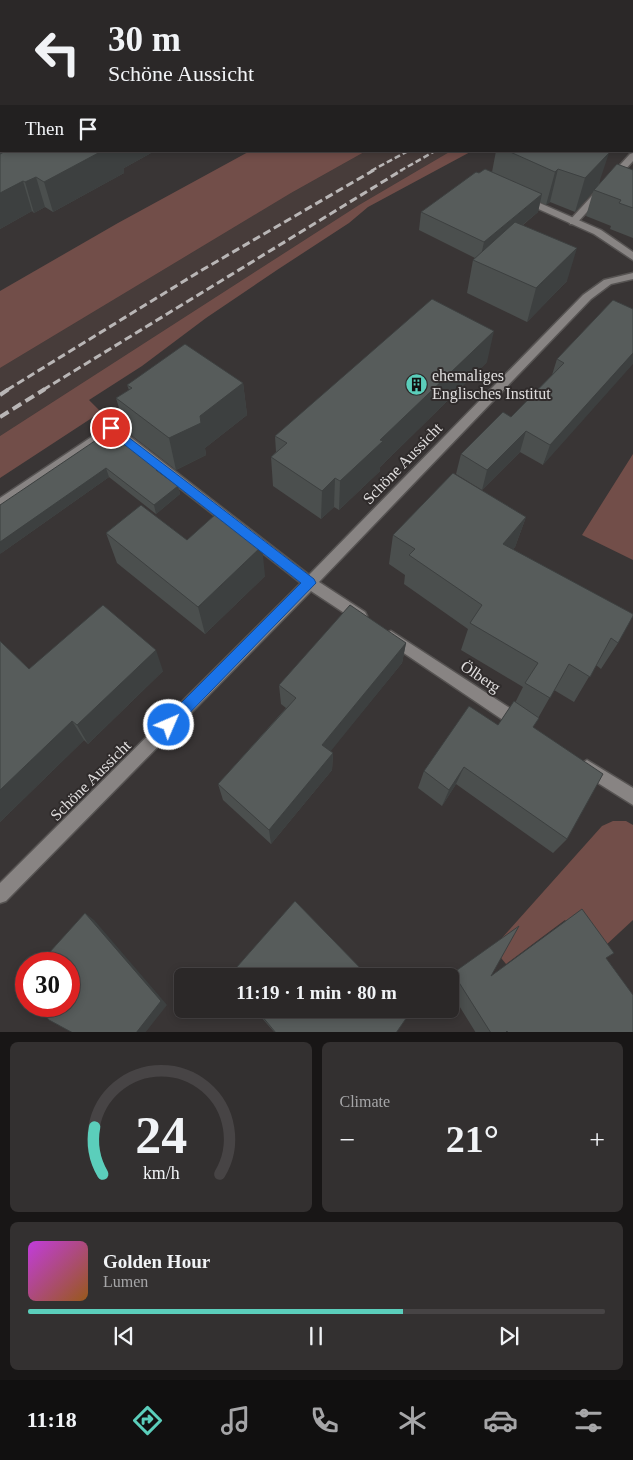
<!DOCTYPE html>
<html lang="en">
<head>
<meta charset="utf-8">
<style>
	:root { --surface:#2b2828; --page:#333030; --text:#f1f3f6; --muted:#a6a6a8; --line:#474445; --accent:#5bcebb }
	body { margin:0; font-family:Georgia,serif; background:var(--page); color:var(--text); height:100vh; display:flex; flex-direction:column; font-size:19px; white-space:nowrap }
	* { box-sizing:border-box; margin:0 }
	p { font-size:16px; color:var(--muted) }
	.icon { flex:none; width:28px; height:28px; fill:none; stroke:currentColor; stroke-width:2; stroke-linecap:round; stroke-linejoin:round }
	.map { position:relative; height:1032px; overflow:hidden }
	.drawer { display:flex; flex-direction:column; gap:10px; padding:10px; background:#181616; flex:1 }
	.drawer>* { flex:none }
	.guide { position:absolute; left:0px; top:0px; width:634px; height:152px; box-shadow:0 2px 8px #0003,0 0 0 1px var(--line); background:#2b2828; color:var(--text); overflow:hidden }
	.speed { position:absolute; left:15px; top:952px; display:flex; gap:10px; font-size:25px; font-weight:700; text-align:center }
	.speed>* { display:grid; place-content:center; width:65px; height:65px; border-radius:50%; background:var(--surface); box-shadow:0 2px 8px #0003,0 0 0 1px var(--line); line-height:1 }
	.speed .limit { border:8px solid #d22; background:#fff; color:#111 }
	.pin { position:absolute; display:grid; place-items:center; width:42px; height:42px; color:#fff; margin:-21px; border:2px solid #fff; border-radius:50%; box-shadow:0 1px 5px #0007 }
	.me { position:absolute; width:55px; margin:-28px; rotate:45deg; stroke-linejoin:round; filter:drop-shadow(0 0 4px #0008) }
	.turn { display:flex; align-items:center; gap:18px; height:105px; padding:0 25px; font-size:22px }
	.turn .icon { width:65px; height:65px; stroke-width:2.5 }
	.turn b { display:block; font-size:35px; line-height:42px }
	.then { display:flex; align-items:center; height:48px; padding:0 25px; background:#0003; gap:10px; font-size:19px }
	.big { font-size:38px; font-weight:600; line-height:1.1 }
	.drawer .tile { flex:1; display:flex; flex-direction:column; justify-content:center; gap:8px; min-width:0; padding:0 18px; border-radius:8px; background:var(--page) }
	.drawer .dial { align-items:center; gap:0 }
	.dial svg { height:130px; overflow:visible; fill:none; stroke:var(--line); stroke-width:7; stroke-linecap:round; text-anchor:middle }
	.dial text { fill:var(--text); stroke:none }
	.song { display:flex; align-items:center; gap:15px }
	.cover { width:60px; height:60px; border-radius:8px; background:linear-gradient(135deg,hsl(290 70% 55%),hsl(30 70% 35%)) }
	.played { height:5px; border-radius:2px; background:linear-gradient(90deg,var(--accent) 65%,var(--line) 65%) }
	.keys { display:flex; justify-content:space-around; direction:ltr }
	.heat { display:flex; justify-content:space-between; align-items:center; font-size:28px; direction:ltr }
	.drawer .tiles { flex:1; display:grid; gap:10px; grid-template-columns:1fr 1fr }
	.tile:last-child { grid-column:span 2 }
	.trip { position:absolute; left:174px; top:968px; width:285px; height:50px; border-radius:8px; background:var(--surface); box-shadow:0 2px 8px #0003,0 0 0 1px var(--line); font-weight:600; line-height:50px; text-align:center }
	.dock { display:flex; height:80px; justify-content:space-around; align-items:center; background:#111010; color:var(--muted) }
	.dock .icon { width:35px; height:35px }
	.dock .active { color:var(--accent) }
	.dock b { font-size:22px; color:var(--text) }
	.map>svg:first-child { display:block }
	.built { fill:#473c3a }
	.green { fill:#724e49 }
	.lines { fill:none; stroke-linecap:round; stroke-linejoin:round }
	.lane-casing { stroke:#565352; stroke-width:3 }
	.street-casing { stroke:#565352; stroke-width:3 }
	.lane { fill:#888483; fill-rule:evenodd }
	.street { fill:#888483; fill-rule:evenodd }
	.rail-far2 { stroke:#b9b6b6; stroke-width:2.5; stroke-dasharray:6 3; stroke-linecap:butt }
	.rail-far1 { stroke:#b9b6b6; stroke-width:3; stroke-dasharray:8 4; stroke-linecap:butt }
	.rail { stroke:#b9b6b6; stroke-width:4; stroke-dasharray:10 5; stroke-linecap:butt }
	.wall { fill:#4b4f4e }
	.shaded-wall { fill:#3d4040 }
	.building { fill:#575c5b; stroke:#3d4040 }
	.route { fill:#1a73e8; stroke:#114b97 }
	.labels { text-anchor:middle; stroke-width:4; stroke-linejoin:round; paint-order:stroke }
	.poi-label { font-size:16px; fill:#e0dede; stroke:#2f2b2b; text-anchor:start }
	.street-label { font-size:16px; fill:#e0dede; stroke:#2f2b2b }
</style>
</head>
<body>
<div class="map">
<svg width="633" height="1033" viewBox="0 0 633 1033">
	<rect width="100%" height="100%" fill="#393535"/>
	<path class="built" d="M366 151H451L359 205 0 436V368L291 193Z"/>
	<path class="green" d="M250 151H366L291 193 0 368V291L118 223Z
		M451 151H472L368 207 349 223 277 270 206 318 142 366 89 400 101 412 0 478V436L359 205Z
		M633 454V560L582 535Z
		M613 821H626L633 825V920L592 958 565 920 506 964 493 948 602 826Z"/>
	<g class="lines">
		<defs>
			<path id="lane" d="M633 153V161L576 224H570V220L630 154Z
				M111 424 117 428 115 431 0 509V498Z"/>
			<path id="street" d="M526 197 601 230 633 252V260L594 234 523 202V198Z
				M633 273V279L611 284 591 299 319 582 365 612 367 616 365 620 360 622 355 620 311 591 6 901 0 903V883L301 583 107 431 105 428 107 425H115L309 575 583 295 604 280Z
				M391 631 525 718 527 723 525 728 520 730 515 728 386 641 384 637 386 633Z
				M587 760 633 788V805L582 773 579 768 582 763Z"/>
		</defs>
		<use href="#lane" class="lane-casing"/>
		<use href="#street" class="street-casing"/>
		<use href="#lane" class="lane"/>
		<use href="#street" class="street"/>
		<path class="rail-far2" d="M371 171 408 151
			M400 171 435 151"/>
		<path class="rail-far1" d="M7 390 202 270 374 170
			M43 390 402 170"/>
		<path class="rail" d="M0 395 9 389
			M0 417 45 389"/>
	</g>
	<path class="wall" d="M0 0H420L418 1H1V76L0 75Z
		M632 81H633V122H632Z
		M6 151H151V153L124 168V173L53 212 45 207 34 213 32 211 0 229V153V154Z
		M496 151H604L599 184 633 170V238L610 229 611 226 586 216 593 192 575 212 550 202 546 205 540 202 538 212 523 225 567 281 527 322 467 293 473 260 475 258 419 230 421 212 479 173 492 172Z
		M613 300 543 465 520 452 482 490 456 474 461 454 511 417 552 375 557 359Z
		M487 362 380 467V471L339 510 334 507 321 519 273 486 271 457 276 452 275 436Z
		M243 383 247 415 205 448 206 455 176 470 126 431 116 398 129 390 127 385Z
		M111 430 162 474 178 486 180 494 156 514 109 477 0 554Z
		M526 517 515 547 513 549 618 643 601 669 596 665 574 702 554 690 533 727 567 839 553 853 456 784 442 806 418 788 424 771 498 725 515 703 523 687 461 650 468 629 404 584 405 575 389 564 393 535Z
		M106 533 187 540 265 576 205 634 117 563Z
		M0 641 29 669 163 671 88 744 84 740 0 822Z
		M406 643 402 663 330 751 333 753 332 770 271 844 223 800 218 784 286 708 281 704 279 685Z
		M606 958 633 1033H476L450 991V976L453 973 491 976Z
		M254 1009H399L396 1033H275Z"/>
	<path class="shaded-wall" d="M168 0H174V1H165Z
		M386 0H420L418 1H384Z
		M102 151H151V153L124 168V173L53 212 44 182Z
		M609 153 598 186 594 190 593 192 575 212 585 178Z
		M558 169 550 202 546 205 555 172Z
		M36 177 45 207 34 213 25 182Z
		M23 181 32 211 0 229V193Z
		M542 194 538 212 480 260 484 242Z
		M577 248 567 281 527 322 536 288Z
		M494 331 487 362 380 467V471L339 510 340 481 380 440Z
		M633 353V364L543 465 550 445Z
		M243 383 247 415 205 448 206 455 176 470 169 438Z
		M526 431 520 452 482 490 487 470Z
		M106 468 109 477 0 554V542Z
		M160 468 163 477 156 470Z
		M335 478 334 507 321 519 322 491Z
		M178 486 180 494 156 514 154 505Z
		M526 517 515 547 493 573 503 544Z
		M262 546 265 576 205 634 198 607Z
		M406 643 402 663 322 762V745Z
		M156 650 163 671 88 744 77 725Z
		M72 721 84 740 0 822V790Z
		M333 753 332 770 271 844 269 830Z
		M464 767 456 784 442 806 449 790Z
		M85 913 94 920 167 1005 145 1033H136Z"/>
	<path class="building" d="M0 0H168L165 1H1V58L0 57Z
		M179 0H351L349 1H181Z
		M357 0H386L384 1H360Z
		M6 151H102L44 182 36 177 25 182 23 181 0 193V154Z
		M508 151H604L609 153 585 178 558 169 555 172Z
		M617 164 633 170V208L619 203 621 200 594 190Z
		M485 169 542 194 484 242 421 212 476 172 479 173Z
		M515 222 577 248 536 288 473 260Z
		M432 299 494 331 380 440 383 441 340 481 335 478 322 491 271 457 287 443 275 436Z
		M613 300 633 309V353L550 445 526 431 487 470 461 454 503 412 511 417 564 363 557 359Z
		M185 344 243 383 200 416 201 423 169 438 116 398 132 388 127 385Z
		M111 430 160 468 156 470 178 486 154 505 106 468 0 542V505Z
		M453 473 526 517 503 544 633 614V616L618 643 611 638 590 677 569 664 550 698 525 683 538 663 470 623 482 605 409 555 415 549 393 535Z
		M141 505 187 540 217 513 262 546 198 607 106 533Z
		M103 605 156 650 77 725 72 721 0 790V641L29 669Z
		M350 605 406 643 322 745 333 753 269 830 218 784 296 698 279 685Z
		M514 701 539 718 533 727 603 774 567 839 464 767 449 790 424 771 469 706 498 725Z
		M295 901 368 976H229Z
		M582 909 614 953 606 958 633 995V1033H508L507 1031 505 1033H491L453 973 519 926 491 976Z
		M85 913 161 1001 136 1033H73L49 1020 37 1006H69V964H39Z
		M26 978V994L19 986Z
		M256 1009H399L407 1017 396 1033H276Z"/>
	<path class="route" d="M111 424 314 579 316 583 174 729 169 731 164 729 162 725 164 720 301 583 107 431 106 428Z"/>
	<defs>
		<symbol id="building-disc" viewBox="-11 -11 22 22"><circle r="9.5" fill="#5bcebb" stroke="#2f2b2b"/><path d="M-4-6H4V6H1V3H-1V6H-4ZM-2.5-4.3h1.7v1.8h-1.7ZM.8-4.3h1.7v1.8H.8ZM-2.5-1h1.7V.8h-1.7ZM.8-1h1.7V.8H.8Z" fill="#111"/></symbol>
	</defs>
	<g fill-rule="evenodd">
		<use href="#building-disc" x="404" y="372" width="25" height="25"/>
	</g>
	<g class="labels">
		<g class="poi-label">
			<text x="432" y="381">ehemaliges<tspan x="432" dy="18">Englisches Institut</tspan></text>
		</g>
		<g class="street-label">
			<text transform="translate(402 463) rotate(-46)" y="6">Schöne Aussicht</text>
			<text transform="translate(481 676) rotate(34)" y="6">Ölberg</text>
			<text transform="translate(90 780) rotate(-45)" y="6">Schöne Aussicht</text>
		</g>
	</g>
</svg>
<div class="speed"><div class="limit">30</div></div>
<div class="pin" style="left:111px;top:428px;background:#d93025"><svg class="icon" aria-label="arrive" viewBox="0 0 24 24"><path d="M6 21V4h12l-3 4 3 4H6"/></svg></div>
<svg class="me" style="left:169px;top:725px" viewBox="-20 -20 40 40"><circle r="17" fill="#1a73e8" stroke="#fff" stroke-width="3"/><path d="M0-11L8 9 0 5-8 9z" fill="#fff"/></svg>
<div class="trip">11:19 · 1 min · 80 m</div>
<div class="guide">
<div class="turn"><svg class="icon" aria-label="left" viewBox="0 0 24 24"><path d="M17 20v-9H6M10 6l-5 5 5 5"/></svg><div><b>30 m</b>Schöne Aussicht</div></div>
<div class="then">Then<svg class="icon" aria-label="arrive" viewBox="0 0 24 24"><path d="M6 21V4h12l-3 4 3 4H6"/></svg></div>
</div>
</div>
<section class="drawer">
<div class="tiles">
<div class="tile dial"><svg viewBox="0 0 100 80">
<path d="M14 69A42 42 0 1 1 86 69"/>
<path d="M14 69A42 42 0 0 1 9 40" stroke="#5bcebb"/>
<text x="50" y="56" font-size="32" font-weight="700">24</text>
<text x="50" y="72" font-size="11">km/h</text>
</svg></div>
<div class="tile"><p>Climate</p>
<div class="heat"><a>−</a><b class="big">21°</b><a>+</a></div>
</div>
<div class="tile">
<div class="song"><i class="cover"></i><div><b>Golden Hour</b><p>Lumen</p></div></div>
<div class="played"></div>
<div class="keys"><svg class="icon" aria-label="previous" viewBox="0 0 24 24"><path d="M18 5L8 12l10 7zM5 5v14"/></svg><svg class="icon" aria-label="pause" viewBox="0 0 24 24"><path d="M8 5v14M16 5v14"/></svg><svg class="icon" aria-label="next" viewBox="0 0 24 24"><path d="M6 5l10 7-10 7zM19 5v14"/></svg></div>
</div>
</div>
</section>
<nav class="dock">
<b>11:18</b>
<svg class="icon active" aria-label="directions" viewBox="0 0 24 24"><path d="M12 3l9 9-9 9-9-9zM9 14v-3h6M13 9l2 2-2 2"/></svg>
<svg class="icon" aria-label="music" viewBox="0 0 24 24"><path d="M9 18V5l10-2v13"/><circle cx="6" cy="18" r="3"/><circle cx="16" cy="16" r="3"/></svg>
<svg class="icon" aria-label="phone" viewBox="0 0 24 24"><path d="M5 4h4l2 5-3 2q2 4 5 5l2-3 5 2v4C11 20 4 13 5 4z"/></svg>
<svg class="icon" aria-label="climate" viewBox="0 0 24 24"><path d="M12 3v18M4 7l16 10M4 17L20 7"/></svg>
<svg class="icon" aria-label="car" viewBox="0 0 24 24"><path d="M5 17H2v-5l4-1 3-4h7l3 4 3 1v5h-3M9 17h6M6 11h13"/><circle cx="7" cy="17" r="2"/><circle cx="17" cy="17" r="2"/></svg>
<svg class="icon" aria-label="filters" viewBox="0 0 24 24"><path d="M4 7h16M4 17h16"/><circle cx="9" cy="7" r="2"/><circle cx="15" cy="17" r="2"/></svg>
</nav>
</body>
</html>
